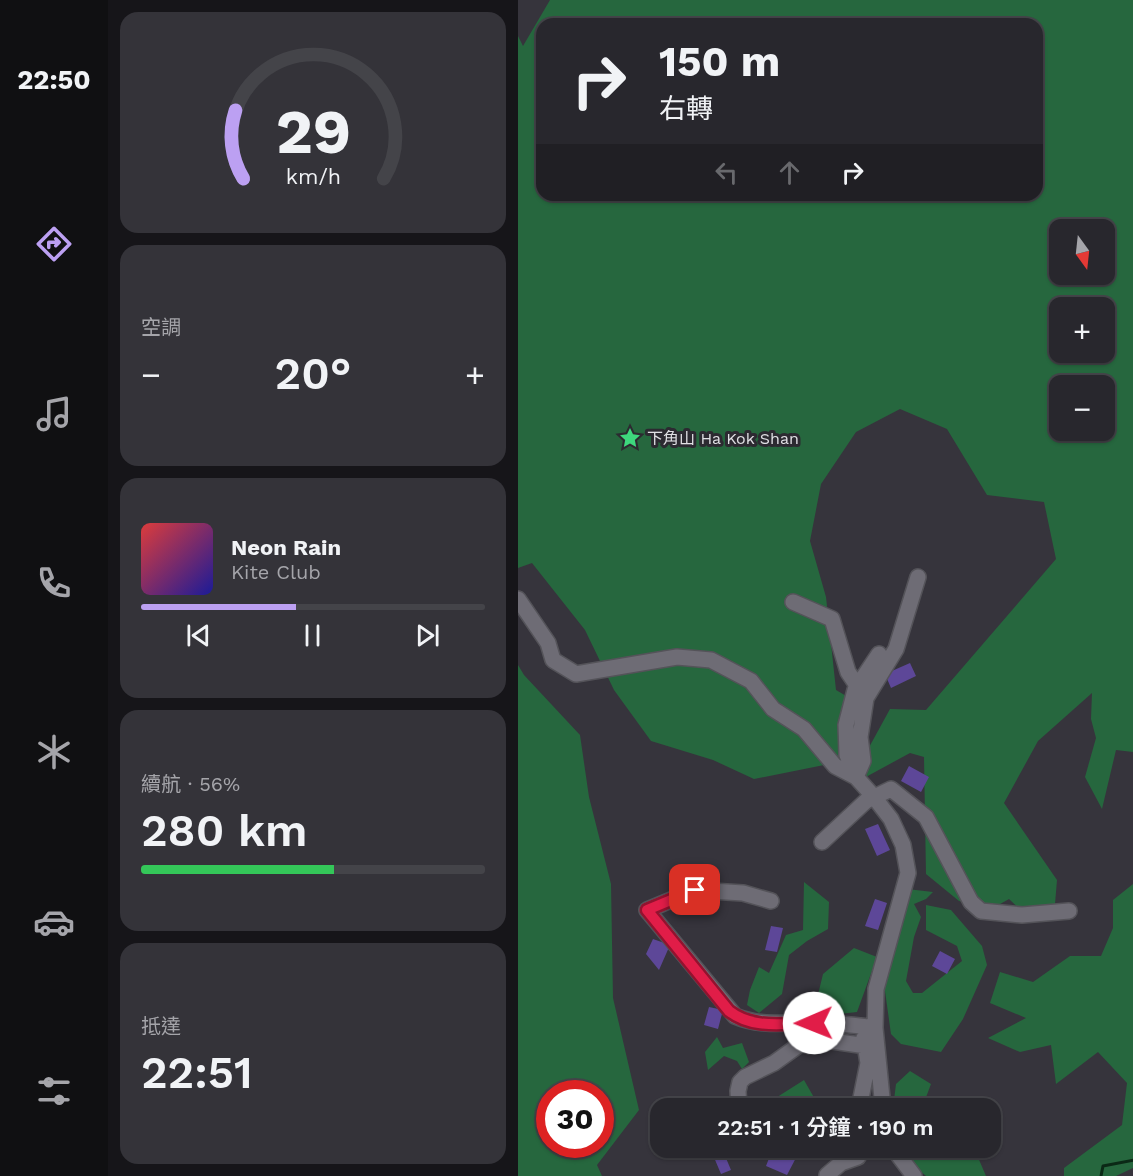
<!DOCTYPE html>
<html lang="zh-TW">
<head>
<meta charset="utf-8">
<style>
	:root { --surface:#28272d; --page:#343339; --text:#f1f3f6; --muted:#a5a5aa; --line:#444449; --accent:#bca0f2 }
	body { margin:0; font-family:"Work Sans","Noto Sans TC",sans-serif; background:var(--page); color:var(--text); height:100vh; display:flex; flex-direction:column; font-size:22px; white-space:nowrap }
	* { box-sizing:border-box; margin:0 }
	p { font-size:20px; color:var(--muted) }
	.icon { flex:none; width:33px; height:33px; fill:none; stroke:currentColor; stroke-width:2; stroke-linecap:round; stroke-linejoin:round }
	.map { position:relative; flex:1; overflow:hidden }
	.details { display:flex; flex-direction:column; gap:12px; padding:12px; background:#161519; width:410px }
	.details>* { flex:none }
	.hud { position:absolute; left:18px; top:18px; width:507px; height:183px; border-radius:18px; box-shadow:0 2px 4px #0004,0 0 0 2px var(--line); background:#28272d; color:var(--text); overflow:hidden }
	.needle { width:39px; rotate:165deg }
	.buttons { position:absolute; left:531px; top:219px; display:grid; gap:12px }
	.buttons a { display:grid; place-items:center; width:66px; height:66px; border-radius:12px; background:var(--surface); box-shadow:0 2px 4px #0004,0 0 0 2px var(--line); font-size:30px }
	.speed { position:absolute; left:18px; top:1080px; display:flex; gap:12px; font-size:30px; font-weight:700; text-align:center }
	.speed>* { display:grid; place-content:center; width:78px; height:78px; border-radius:50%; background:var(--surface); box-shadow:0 2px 4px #0004,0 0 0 2px var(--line); line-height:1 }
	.speed .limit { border:9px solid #d22; background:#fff; color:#111 }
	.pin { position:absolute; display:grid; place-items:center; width:51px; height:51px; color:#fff; margin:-26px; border-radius:12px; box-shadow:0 3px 9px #0006 }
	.me { position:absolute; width:66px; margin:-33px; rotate:269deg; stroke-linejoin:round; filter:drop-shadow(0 0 4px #0008) }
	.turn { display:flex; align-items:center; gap:21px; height:126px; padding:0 24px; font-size:27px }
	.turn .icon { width:78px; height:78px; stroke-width:2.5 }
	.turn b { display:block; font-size:42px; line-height:51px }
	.lanes { display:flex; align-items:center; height:57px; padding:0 24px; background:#0003; justify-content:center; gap:30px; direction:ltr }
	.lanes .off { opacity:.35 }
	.big { font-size:45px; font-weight:600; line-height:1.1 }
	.details .tile { flex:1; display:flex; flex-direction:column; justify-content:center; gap:9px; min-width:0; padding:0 21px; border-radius:18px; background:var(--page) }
	.details .dial { align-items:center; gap:0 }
	.dial svg { height:156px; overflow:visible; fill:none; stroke:var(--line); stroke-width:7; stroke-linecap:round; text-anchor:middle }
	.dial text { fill:var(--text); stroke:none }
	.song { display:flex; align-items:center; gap:18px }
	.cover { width:72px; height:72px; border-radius:9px; background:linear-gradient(135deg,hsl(0 70% 55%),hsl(240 70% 35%)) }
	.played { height:6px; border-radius:3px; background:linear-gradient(90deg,var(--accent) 45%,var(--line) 45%) }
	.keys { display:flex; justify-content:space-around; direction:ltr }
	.heat { display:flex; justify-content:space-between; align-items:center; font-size:33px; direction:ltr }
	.charge { height:9px; border-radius:4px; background:linear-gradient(90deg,#34c759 56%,var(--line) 0) }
	.trip { position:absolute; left:132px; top:1098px; width:351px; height:60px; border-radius:18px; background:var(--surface); box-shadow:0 2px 4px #0004,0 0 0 2px var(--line); font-weight:600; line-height:60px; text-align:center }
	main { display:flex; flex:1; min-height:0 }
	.tabs { display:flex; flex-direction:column; width:108px; justify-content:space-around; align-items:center; background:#101012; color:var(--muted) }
	.tabs .icon { width:42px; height:42px }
	.tabs .active { color:var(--accent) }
	.tabs b { font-size:27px; color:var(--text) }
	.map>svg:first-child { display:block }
	.green { fill:#26673e; fill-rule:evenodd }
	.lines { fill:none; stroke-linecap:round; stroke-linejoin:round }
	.stream { stroke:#0b2916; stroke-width:3 }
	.building { fill:#5d4798 }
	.minor-casing { stroke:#545359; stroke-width:18 }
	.minor { stroke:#6e6c75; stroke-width:15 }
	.route-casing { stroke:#92132f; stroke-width:15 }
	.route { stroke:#e11d48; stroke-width:10 }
	.labels { text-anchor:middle; stroke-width:6; stroke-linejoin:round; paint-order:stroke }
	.poi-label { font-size:16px; fill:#e0e0e4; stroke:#2c2a31; text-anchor:start }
</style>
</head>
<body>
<main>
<nav class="tabs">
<b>22:50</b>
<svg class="icon active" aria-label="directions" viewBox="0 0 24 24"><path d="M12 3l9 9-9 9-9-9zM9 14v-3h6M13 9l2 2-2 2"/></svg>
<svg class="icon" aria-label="music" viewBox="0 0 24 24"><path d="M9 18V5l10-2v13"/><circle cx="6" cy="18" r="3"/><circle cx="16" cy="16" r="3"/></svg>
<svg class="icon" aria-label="phone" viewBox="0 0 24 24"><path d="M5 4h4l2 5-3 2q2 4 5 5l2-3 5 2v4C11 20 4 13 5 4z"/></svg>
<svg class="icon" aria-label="climate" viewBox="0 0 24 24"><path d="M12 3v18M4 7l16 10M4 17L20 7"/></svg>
<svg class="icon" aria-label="car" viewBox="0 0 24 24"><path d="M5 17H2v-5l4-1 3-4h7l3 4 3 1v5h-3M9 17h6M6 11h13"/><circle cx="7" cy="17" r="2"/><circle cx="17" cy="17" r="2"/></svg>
<svg class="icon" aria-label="filters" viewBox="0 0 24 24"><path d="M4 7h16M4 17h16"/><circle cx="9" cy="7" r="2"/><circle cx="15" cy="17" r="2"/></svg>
</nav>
<section class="details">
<div class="tile dial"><svg viewBox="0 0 100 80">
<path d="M14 69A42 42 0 1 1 86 69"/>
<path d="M14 69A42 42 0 0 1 10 34" stroke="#bca0f2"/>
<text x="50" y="56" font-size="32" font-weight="700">29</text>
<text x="50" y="72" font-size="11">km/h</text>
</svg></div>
<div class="tile"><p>空調</p>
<div class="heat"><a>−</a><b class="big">20°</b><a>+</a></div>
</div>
<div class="tile">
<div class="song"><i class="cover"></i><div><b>Neon Rain</b><p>Kite Club</p></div></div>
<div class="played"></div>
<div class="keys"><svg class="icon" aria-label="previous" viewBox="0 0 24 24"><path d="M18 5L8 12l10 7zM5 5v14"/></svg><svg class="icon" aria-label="pause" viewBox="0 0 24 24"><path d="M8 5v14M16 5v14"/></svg><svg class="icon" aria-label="next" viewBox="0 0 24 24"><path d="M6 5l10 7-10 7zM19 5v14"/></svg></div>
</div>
<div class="tile"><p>續航 · 56%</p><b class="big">280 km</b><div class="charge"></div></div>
<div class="tile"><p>抵達</p><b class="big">22:51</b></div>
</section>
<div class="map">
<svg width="616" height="1176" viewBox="0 0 616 1176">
	<rect width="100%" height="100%" fill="#36343c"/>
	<path class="green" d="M32 0H615V752L598 750 584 809 567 777 578 738 573 719 574 693 520 741 486 803 539 880 536 916H509L491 899 475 908 441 901 408 874 406 757 392 753 346 778 349 751 372 709 408 710 538 559 526 502 469 495 429 429 382 409 338 432 303 484 292 541 308 597 318 690 354 711 321 762 236 779 195 760 133 741 96 690 67 630 14 563 0 568V36L5 46ZM24 24H519V195H24ZM542 230H586V274H542ZM542 308H586V352H542ZM542 386H586V430H542Z
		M0 665 6 675 62 735 71 797 93 884 95 998 121 1110 79 1165 84 1176H0ZM32 1094H82V1144H32Z
		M286 882 311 902 310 929 289 941 271 955 264 994 241 1013 229 1005 232 990 241 967 251 973 268 935 285 930Z
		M615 884V1168L598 1176H546V1168L604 1125 609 1083 580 1052 538 1084 533 1045 502 1052 470 1038 508 1018 472 1003 482 972 515 982 552 956H583L595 928V900Z
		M389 889 415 892 408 899 396 904 403 917 396 937 388 981 395 993H404L444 961 439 946 408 930V905L433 910 464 946 469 965 445 1019 423 1052 383 1044 373 1034 365 977Z
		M336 948 359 957 339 1012 304 1016 297 1007 305 974Z
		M199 1037 205 1048 224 1043 231 1062 224 1069 219 1061 206 1056 190 1070 187 1052Z
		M392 1071 413 1084 404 1108H375L378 1084Z
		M286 1080 302 1108H243L245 1106Z
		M382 1148H456L468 1176H408L384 1155Z"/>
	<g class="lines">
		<path class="stream" d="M583 1176 585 1166 616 1160"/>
	</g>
	<path class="building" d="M392 663 398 676 373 688 367 674Z
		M391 766 411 777 403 792 383 781Z
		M360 824 372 850 359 856 347 829Z
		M357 899 369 903 360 930 347 926Z
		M253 926 265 928 259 952 247 950Z
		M135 939 152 945 141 970 128 954Z
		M422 951 437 959 429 974 414 966Z
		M191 1007 205 1010 200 1029 186 1025Z
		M255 1148H268L280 1154 269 1175 248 1166Z
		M205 1151 213 1170 203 1174 195 1155Z"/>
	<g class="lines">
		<defs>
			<path id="minor" d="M0 599 30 643 35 660 58 674 159 657 193 660 233 681 255 709 286 729 317 766 338 777 356 797 373 819 385 845 390 873 358 989 357 1028 365 1108
				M275 602 314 619 330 672 344 693
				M338 777 345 761 342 737 348 698 378 649 400 577
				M338 777 329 755 328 725 337 690 361 654
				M304 842 348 801 373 789 408 817 453 902 463 911 504 915 551 911
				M253 901 225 893 177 890 129 910 217 1016C242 1027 269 1022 296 1023 316 1023 337 1025 357 1028
				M221 1108 220 1091 222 1082 227 1077 256 1063 281 1045 301 1039 348 1046
				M341 1108 350 1063 346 1038
				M375 1148 396 1176
				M309 1175 323 1163 340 1157 344 1148"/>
		</defs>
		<use href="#minor" class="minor-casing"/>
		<use href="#minor" class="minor"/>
	</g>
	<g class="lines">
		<defs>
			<path id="route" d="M177 890 129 910 211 1011C235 1030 267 1023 296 1023"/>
		</defs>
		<use href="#route" class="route-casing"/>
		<use href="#route" class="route"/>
	</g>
	<defs>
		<symbol id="sight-bare" viewBox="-9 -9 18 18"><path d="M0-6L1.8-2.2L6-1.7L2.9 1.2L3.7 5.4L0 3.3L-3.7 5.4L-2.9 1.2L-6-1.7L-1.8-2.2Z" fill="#3ed77d" stroke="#2c2a31" stroke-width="2.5" paint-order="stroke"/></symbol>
	</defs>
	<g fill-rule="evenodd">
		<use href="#sight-bare" x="97" y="423" width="30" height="30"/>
	</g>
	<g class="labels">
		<g class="poi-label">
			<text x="129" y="444">下角山 Ha Kok Shan</text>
		</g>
	</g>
</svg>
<div class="buttons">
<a><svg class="needle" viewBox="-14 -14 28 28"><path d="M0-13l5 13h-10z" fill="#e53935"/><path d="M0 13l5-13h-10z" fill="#a5a5aa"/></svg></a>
<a>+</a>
<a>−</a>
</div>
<div class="speed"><div class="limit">30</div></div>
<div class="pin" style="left:177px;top:890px;background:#d93025"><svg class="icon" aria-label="arrive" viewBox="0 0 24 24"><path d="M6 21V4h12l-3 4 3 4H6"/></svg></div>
<svg class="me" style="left:296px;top:1023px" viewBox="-20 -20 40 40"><circle r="19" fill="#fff"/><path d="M0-13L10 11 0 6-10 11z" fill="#e11d48"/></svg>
<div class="trip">22:51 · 1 分鐘 · 190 m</div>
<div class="hud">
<div class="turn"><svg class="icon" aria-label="right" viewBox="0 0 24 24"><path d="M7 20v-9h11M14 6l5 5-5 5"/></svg><div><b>150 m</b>右轉</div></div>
<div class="lanes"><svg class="icon off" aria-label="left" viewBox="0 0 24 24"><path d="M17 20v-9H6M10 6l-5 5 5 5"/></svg><svg class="icon off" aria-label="ahead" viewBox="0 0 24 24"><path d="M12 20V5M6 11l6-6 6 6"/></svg><svg class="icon" aria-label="right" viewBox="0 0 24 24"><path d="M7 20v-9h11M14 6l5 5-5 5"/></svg></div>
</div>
</div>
</main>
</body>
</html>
